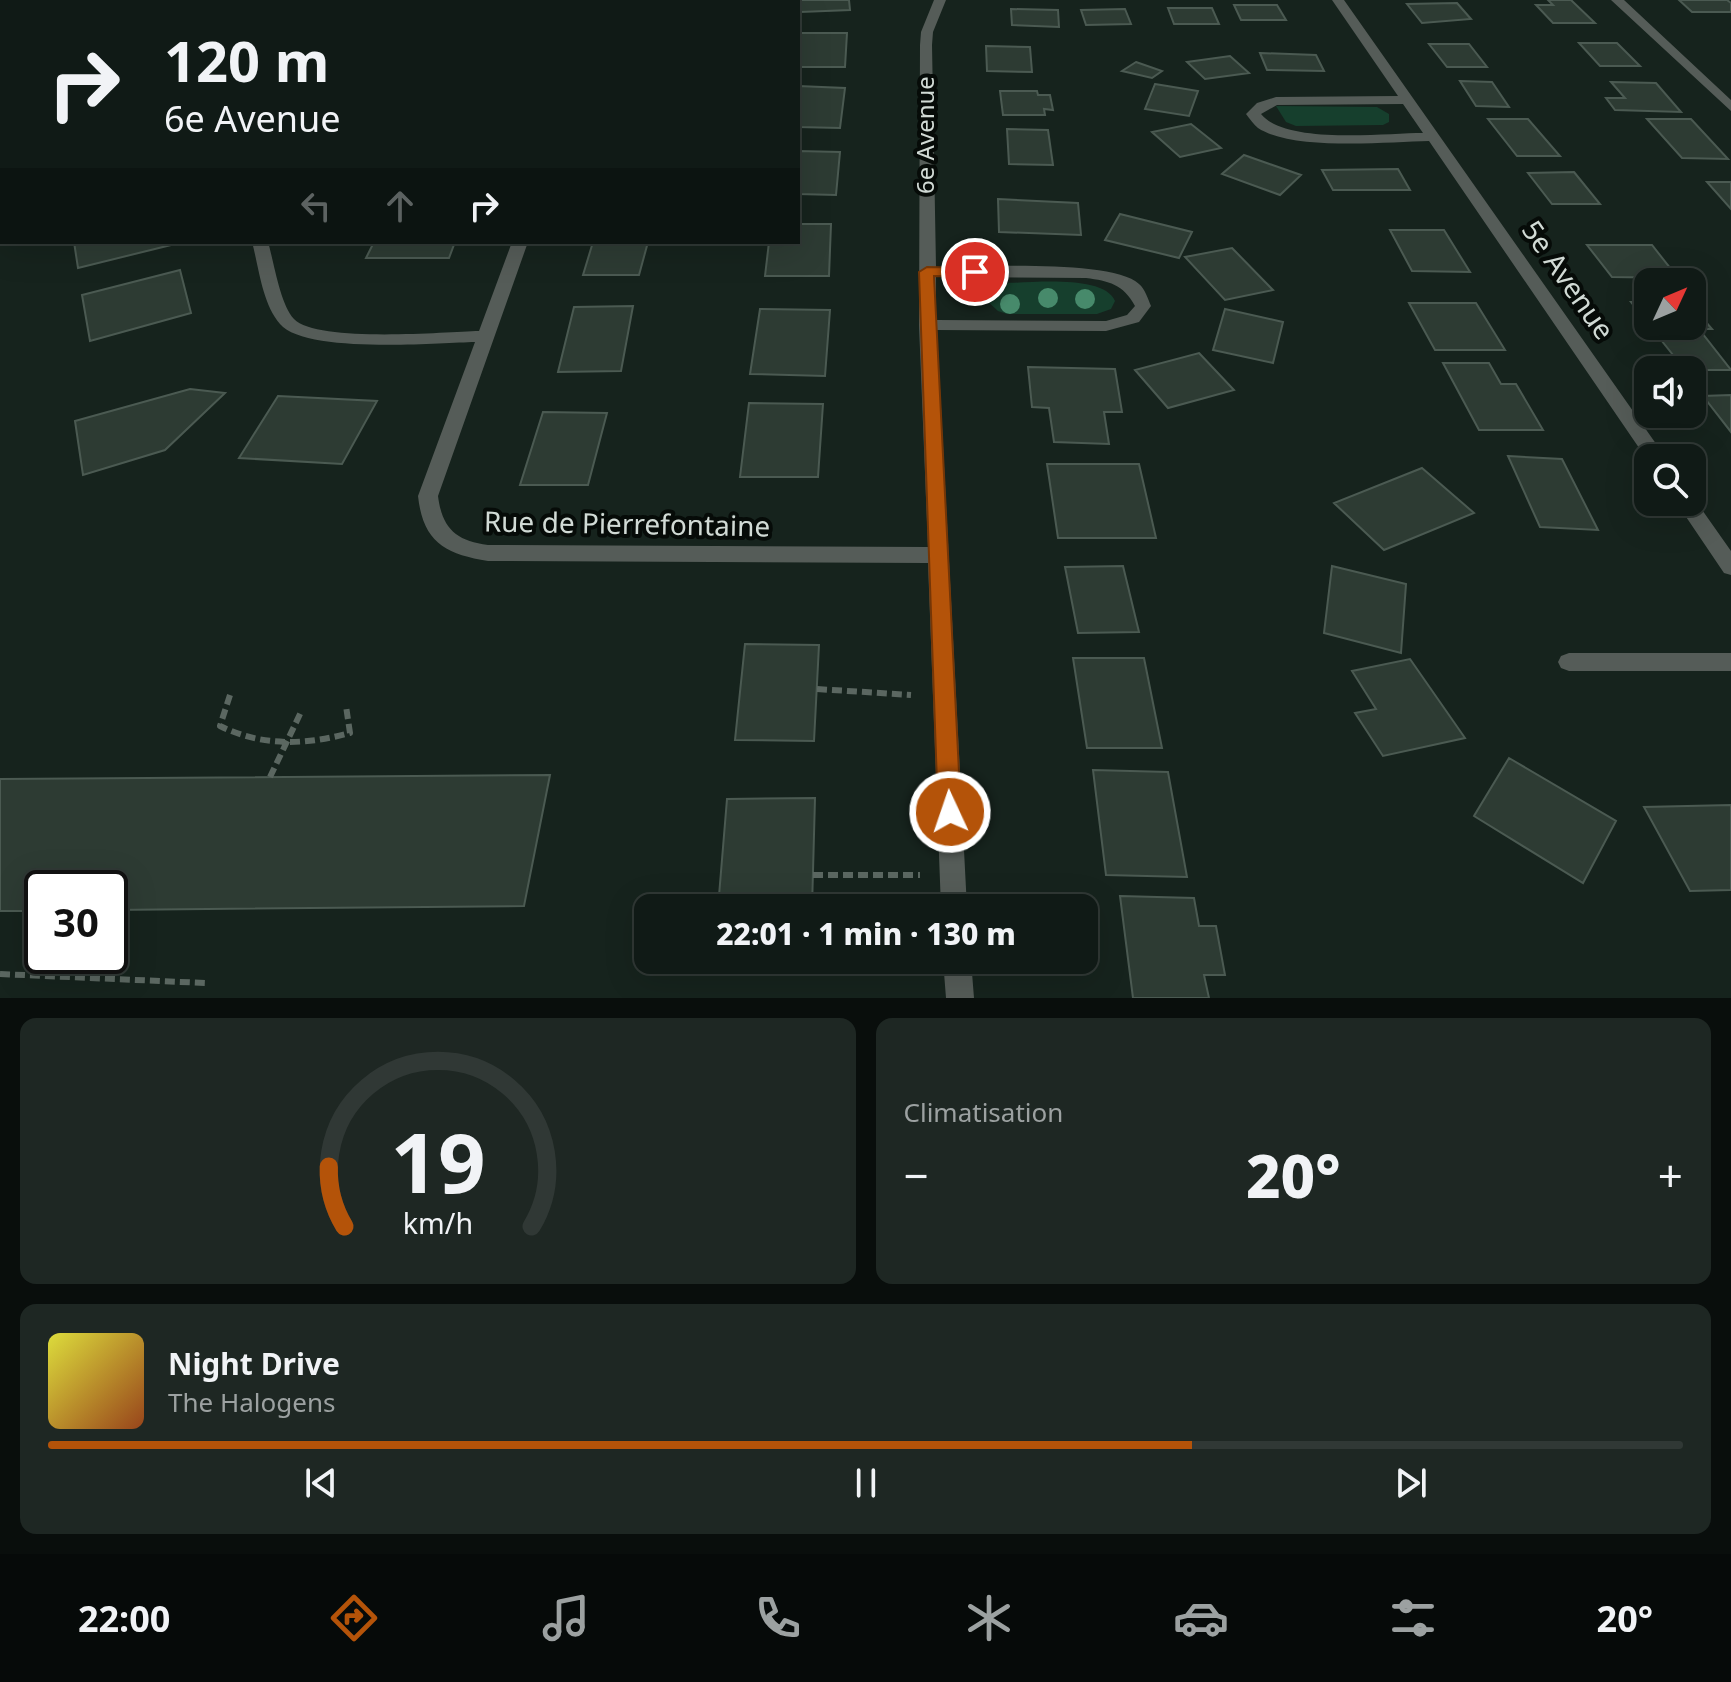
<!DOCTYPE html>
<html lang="fr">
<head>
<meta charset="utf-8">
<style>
	:root { --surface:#101a16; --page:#1e2723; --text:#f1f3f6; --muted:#9ca1a1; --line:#303835; --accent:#b45309 }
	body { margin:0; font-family:"Noto Sans",sans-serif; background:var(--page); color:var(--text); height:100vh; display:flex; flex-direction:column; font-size:30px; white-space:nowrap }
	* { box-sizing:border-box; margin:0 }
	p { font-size:26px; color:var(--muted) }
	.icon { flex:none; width:44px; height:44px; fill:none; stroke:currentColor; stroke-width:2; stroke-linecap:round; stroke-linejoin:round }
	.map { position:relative; height:998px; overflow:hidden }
	.side { display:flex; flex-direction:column; gap:20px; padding:20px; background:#090e0c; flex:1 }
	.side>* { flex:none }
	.guide { position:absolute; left:0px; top:0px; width:800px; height:244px; box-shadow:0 8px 32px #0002,0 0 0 2px var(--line); background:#101a16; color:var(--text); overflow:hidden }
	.needle { width:52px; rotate:46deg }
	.fabs { position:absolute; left:1634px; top:268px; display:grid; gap:16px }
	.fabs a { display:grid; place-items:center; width:72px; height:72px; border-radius:16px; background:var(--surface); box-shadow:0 8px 32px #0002,0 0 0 2px var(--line); font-size:40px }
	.speed { position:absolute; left:24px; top:870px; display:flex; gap:16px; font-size:40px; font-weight:700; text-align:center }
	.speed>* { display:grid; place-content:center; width:104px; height:104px; border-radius:50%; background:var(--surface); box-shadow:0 8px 32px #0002,0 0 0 2px var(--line); line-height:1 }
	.speed .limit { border:4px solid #111; border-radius:12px; background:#fff; color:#111 }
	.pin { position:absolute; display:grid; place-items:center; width:68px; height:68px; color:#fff; margin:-34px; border:4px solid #fff; border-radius:50%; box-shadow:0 2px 8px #0007 }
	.me { position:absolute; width:88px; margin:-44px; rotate:357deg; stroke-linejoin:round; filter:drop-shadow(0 0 6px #0008) }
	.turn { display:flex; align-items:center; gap:28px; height:168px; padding:0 32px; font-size:36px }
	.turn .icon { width:104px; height:104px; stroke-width:2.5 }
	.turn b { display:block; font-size:56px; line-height:68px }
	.lanes { display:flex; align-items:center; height:76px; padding:0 32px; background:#0003; justify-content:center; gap:40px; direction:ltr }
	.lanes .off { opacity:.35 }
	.big { font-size:60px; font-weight:800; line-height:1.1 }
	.side .card { flex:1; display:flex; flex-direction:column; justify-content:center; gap:12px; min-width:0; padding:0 28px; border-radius:16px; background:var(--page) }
	.side .dial { align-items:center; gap:0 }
	.dial svg { height:208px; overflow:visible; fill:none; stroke:var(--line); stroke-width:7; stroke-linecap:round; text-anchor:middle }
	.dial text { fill:var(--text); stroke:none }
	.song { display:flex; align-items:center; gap:24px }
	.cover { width:96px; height:96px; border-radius:12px; background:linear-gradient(135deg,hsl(60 70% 55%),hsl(20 70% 35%)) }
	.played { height:8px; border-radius:4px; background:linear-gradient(90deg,var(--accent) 70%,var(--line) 70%) }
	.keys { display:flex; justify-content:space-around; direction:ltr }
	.heat { display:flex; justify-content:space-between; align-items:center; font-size:44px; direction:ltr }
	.side .tiles { flex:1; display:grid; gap:20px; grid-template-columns:1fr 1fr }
	.card:last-child { grid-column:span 2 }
	.trip { position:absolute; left:634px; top:894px; width:464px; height:80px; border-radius:16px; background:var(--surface); box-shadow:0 8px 32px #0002,0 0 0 2px var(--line); font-weight:800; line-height:80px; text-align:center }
	.dock { display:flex; height:128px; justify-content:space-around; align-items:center; background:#060a09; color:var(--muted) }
	.dock .icon { width:56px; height:56px }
	.dock .on { color:var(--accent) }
	.dock b { font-size:36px; color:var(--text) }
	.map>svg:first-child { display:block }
	.green { fill:#163f2d }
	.building { fill:#2d3b33; stroke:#4b5a52; stroke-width:2 }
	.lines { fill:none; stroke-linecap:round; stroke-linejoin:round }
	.path { stroke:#5b6761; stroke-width:6; stroke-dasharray:10 5; stroke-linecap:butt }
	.street { fill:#555c58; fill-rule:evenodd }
	.secondary { fill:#737d77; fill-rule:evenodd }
	.tree { fill:#478a6b }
	.route { fill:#b45309; stroke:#753606; stroke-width:2 }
	.labels { text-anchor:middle; stroke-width:8; stroke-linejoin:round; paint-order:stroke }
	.far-street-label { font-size:24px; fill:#d1dad5; stroke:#060b08 }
	.street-label { font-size:28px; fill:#d1dad5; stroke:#060b08 }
</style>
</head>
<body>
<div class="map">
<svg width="1731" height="998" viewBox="0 0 1731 998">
	<rect width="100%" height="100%" fill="#16231d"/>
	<path class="green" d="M1276 106 1377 107 1389 114V122L1383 125 1296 126 1286 122Z
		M1004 283C1030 283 1104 274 1115 301L1111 309 1097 314H1007L998 311 986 300 988 291Z"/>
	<path class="building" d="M801 0H849L850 10 801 12Z
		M1548 0H1571L1595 23H1553L1536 5H1553Z
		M1679 0H1727L1731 3V12H1692Z
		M1457 3 1471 19 1422 23 1407 4Z
		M1234 5H1277L1286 20H1241Z
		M1168 8H1212L1219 24H1174Z
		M1011 9 1058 10 1059 27 1012 25Z
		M1125 9 1131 24 1086 25 1081 10Z
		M798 33H847L845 67H798Z
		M1579 43H1617L1640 66H1600Z
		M1429 44H1469L1487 67H1447Z
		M986 46 1030 47 1032 72 987 71Z
		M1260 53 1316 55 1324 71 1267 70Z
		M1230 56 1249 73 1205 79 1187 62Z
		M1136 62 1162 71 1152 78 1122 71Z
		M1460 81 1492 82 1509 107 1476 106Z
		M1611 82 1656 83 1681 112 1615 110 1606 98H1625Z
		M1155 84 1198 91 1189 116 1145 109Z
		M798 86 845 88 840 128 798 127Z
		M1000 91H1037L1038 95H1050L1053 110 1044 109 1045 115H1003Z
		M1488 119H1528L1560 156H1517Z
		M1647 119H1691L1728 159 1682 158Z
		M1191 124 1221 148 1180 157 1152 132Z
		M1007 129 1048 130 1053 165 1009 164Z
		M798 151 840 152 836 195 798 194Z
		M1244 155 1301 175 1280 195 1222 174Z
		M1398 169 1410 190H1333L1322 170Z
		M1574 172 1600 204H1552L1528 173Z
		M1707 182H1731V209Z
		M998 199 1078 203 1081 235 999 232Z
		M1120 214 1192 232 1179 258 1105 240Z
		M798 224H831L829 276H765L769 242H798Z
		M1390 230H1444L1470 272 1412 271Z
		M74 242H174L175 244 78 268Z
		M374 242H455L449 258H366Z
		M593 242H648L639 275H583Z
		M1587 245H1652L1678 278 1612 277Z
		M1232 248 1273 290 1225 300 1185 257Z
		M180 270 191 313 90 341 82 295Z
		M1631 302H1648V324Z
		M1409 303H1476L1505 350H1435Z
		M633 306 621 371 558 372 574 307Z
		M1692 306 1712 329H1699L1731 370H1685L1650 326H1692Z
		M760 309 830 310 825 376 750 374Z
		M1225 309 1283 322 1273 363 1213 350Z
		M1199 353 1234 390 1168 408 1135 370Z
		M1443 363H1489L1501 384H1516L1543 430H1479Z
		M1028 367 1115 369 1122 412H1104L1109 444 1054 442 1049 408 1032 407Z
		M190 389 225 393 165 450 83 475 75 421Z
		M1731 395V432L1703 396Z
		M278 396 377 401 342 464 239 458Z
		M749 403 823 404 818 477H740Z
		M543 412 607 413 588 485H520Z
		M1508 456 1562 459 1598 530 1540 527Z
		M1047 464H1139L1156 538H1058Z
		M1422 468 1474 513 1384 550 1334 503Z
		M1123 566 1139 632 1078 633 1065 567Z
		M1332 566 1406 584 1401 653 1324 633Z
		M745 644 819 645 814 741 735 740Z
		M1073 658H1144L1162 748H1087Z
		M1410 659 1465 738 1383 756 1355 713 1376 709 1352 671Z
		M1509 758 1616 821 1583 883 1474 816Z
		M1093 770 1168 772 1187 877 1106 875Z
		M550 775 524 906 110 910V888H42V911H0V779Z
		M815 798 812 908H718L727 799Z
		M1731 805V890L1690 891 1644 807Z
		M1120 896 1194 898 1199 926H1216L1225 975H1204L1209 998H1133Z"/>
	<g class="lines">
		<path class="path" d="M817 689 911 695
			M230 695 220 726C263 747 305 745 350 733L346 706
			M270 777 301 712
			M813 875H920
			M0 974 205 983"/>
		<path class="street" d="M256 0H268L255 2Z
			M569 0H583L584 2H570Z
			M934 0H946L933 32 932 45 936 267C976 267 1113 259 1139 284 1145 289 1148 299 1151 306L1139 322 1106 331 937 330 967 908H941L928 563 488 561C445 554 423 542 418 496L475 342C436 343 305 354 280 324 262 303 259 268 252 242H268C274 262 280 304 294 319 317 343 444 332 479 331L512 242H528L438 496C442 528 456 541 488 545L928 547 919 325 920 45 921 32ZM936 277 1086 278C1109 281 1123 284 1135 306L1127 315 1106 321 936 320Z
			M1332 0H1344L1666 458H1648V461L1429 141C1387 142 1293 151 1258 128 1254 125 1250 119 1246 114L1257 103 1276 97 1398 96ZM1403 104 1423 133C1385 133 1286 145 1261 114L1277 105Z
			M1611 0H1624L1731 100V111Z
			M1693 497 1731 551V575L1724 573 1676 502H1692Z
			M1569 653H1731V671H1569L1561 668 1558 662 1561 656Z
			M943 960H971L974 998H946Z"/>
		<path class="secondary" d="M21 0H35L20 2Z
			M46 0H60L45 2Z
			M2 19V28L0 29V20Z
			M2 43V52L0 53V44Z"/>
	</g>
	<g class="tree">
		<circle cx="1048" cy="298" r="10"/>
		<circle cx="1085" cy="299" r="10"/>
		<circle cx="1010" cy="304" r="10"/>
	</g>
	<path class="route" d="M927 267 975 268 982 272 975 277 934 276 961 812 958 819 950 822 942 819 938 812 919 272Z"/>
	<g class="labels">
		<g class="far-street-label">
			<text transform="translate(926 135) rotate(-90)" y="8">6e Avenue</text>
		</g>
		<g class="street-label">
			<text transform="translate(1568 280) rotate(55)" y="10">5e Avenue</text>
			<text transform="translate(627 524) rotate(1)" y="10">Rue de Pierrefontaine</text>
		</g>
	</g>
</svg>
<div class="fabs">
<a><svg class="needle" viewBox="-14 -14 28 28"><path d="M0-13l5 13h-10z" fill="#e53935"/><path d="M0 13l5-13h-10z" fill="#9ca1a1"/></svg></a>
<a><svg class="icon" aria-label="sound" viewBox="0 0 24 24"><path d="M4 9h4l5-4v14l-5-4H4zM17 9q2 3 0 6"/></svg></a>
<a><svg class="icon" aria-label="search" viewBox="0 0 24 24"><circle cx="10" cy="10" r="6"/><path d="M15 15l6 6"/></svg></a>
</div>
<div class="speed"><div class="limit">30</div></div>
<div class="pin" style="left:975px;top:272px;background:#d93025"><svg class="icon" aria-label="arrive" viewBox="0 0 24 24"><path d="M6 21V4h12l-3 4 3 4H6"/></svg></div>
<svg class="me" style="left:950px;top:812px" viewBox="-20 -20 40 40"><circle r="17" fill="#b45309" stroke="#fff" stroke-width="3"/><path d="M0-11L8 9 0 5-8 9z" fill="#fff"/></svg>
<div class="trip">22:01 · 1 min · 130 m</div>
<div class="guide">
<div class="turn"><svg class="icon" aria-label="right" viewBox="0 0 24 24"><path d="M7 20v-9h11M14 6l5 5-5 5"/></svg><div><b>120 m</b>6e Avenue</div></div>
<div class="lanes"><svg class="icon off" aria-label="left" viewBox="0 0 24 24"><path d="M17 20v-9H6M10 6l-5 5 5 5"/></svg><svg class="icon off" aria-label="ahead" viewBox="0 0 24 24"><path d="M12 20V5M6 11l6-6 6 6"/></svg><svg class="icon" aria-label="right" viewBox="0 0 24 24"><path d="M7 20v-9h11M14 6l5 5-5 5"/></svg></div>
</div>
</div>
<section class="side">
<div class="tiles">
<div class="card dial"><svg viewBox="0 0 100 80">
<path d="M14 69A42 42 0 1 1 86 69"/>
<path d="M14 69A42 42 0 0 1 8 46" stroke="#b45309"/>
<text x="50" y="56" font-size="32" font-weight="700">19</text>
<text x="50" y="72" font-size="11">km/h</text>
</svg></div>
<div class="card"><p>Climatisation</p>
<div class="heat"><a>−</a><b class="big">20°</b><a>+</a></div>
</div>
<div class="card">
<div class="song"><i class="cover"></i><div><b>Night Drive</b><p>The Halogens</p></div></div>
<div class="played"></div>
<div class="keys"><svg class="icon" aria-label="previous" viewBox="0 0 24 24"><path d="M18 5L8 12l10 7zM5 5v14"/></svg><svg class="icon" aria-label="pause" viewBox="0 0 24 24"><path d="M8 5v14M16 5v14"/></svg><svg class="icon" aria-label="next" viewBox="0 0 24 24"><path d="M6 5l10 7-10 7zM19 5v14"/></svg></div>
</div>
</div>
</section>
<nav class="dock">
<b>22:00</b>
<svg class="icon on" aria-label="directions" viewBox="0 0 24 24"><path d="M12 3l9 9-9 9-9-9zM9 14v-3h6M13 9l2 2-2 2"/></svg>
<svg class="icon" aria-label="music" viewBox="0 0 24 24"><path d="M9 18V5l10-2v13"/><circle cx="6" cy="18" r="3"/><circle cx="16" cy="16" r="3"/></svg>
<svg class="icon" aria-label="phone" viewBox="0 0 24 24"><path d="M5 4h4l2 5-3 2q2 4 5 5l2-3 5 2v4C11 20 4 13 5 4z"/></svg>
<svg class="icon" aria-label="climate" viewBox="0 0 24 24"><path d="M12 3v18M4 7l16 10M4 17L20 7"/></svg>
<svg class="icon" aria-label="car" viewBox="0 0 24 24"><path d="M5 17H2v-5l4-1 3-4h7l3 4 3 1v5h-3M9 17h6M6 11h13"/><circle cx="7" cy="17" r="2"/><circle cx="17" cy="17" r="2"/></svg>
<svg class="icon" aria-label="filters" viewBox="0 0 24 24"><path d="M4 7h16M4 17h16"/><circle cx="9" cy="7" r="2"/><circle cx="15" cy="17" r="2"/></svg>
<b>20°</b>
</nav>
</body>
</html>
